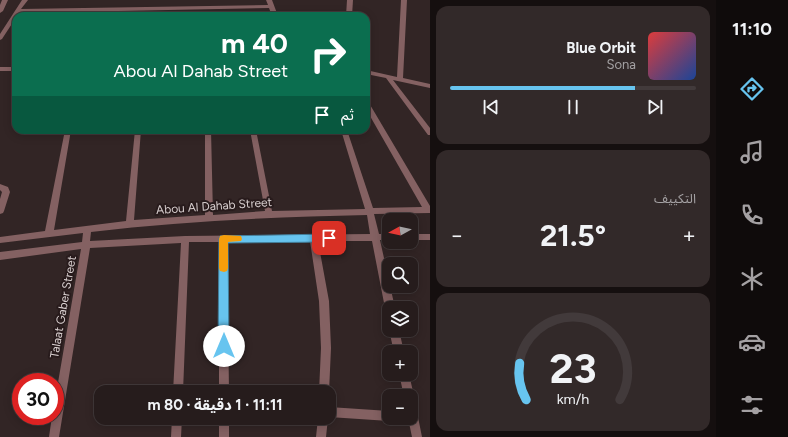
<!DOCTYPE html>
<html lang="ar">
<head>
<meta charset="utf-8">
<style>
	:root { --surface:#261c1c; --page:#322929; --text:#f1f3f6; --muted:#a4a1a3; --line:#423a3b; --accent:#67c4ef }
	body { margin:0; font-family:Figtree,"Noto Sans Arabic",sans-serif; background:var(--page); color:var(--text); direction:rtl; height:100vh; display:flex; flex-direction:column; font-size:15px; white-space:nowrap }
	* { box-sizing:border-box; margin:0 }
	p { font-size:13px; color:var(--muted) }
	.icon { flex:none; width:22px; height:22px; fill:none; stroke:currentColor; stroke-width:2; stroke-linecap:round; stroke-linejoin:round }
	.map { position:relative; flex:1; overflow:hidden; direction:ltr }
	.drawer { display:flex; flex-direction:column; gap:6px; padding:6px; background:#150f0f; width:286px }
	.drawer>* { flex:none }
	.banner { position:absolute; left:12px; top:12px; width:358px; height:122px; border-radius:12px; box-shadow:0 2px 10px #0003,0 0 0 1px var(--line); direction:rtl; background:#0b6e4f; color:#fff; overflow:hidden }
	.needle { width:26px; rotate:262deg }
	.fabs { position:absolute; left:382px; top:213px; display:grid; gap:8px }
	.fabs a { display:grid; place-items:center; width:36px; height:36px; border-radius:8px; background:var(--surface); box-shadow:0 2px 10px #0003,0 0 0 1px var(--line); font-size:20px }
	.speed { position:absolute; left:12px; top:373px; display:flex; gap:8px; font-size:20px; font-weight:700; text-align:center }
	.speed>* { display:grid; place-content:center; width:52px; height:52px; border-radius:50%; background:var(--surface); box-shadow:0 2px 10px #0003,0 0 0 1px var(--line); line-height:1 }
	.speed .limit { border:6px solid #d22; background:#fff; color:#111 }
	.pin { position:absolute; display:grid; place-items:center; width:34px; height:34px; color:#fff; margin:-17px; border-radius:8px; box-shadow:0 2px 6px #0006 }
	.me { position:absolute; width:44px; margin:-22px; rotate:0deg; stroke-linejoin:round; filter:drop-shadow(0 0 3px #0008) }
	.turn { display:flex; align-items:center; gap:14px; height:84px; padding:0 16px; font-size:18px }
	.turn .icon { width:52px; height:52px; stroke-width:2.5 }
	.turn b { display:block; font-size:28px; line-height:34px }
	.then { display:flex; align-items:center; height:38px; padding:0 16px; background:#0003; gap:8px; font-size:15px }
	.big { font-size:30px; font-weight:700; line-height:1.1 }
	.drawer .tile { flex:1; display:flex; flex-direction:column; justify-content:center; gap:6px; min-width:0; padding:0 14px; border-radius:12px; background:var(--page) }
	.drawer .dial { align-items:center; gap:0 }
	.dial svg { height:104px; overflow:visible; fill:none; stroke:var(--line); stroke-width:7; stroke-linecap:round; text-anchor:middle }
	.dial text { fill:var(--text); stroke:none }
	.song { display:flex; align-items:center; gap:12px }
	.cover { width:48px; height:48px; border-radius:6px; background:linear-gradient(135deg,hsl(0 70% 55%),hsl(220 70% 35%)) }
	.played { height:4px; border-radius:2px; background:linear-gradient(90deg,var(--accent) 75%,var(--line) 75%) }
	.keys { display:flex; justify-content:space-around; direction:ltr }
	.heat { display:flex; justify-content:space-between; align-items:center; font-size:22px; direction:ltr }
	.trip { position:absolute; left:94px; top:385px; width:242px; height:40px; border-radius:12px; background:var(--surface); box-shadow:0 2px 10px #0003,0 0 0 1px var(--line); font-weight:700; line-height:40px; text-align:center; direction:rtl }
	main { display:flex; flex:1; min-height:0 }
	.dock { display:flex; flex-direction:column; width:72px; justify-content:space-around; align-items:center; background:#0f0b0b; color:var(--muted) }
	.dock .icon { width:28px; height:28px }
	.dock .current { color:var(--accent) }
	.dock b { font-size:18px; color:var(--text) }
	.map>svg:first-child { display:block }
	.lines { fill:none; stroke-linecap:round; stroke-linejoin:round }
	.street { fill:#846162; fill-rule:evenodd }
	.route { fill:#67c4ef; stroke:#437f9b }
	.slow { fill:#f59e0b }
	.labels { text-anchor:middle; stroke-width:4; stroke-linejoin:round; paint-order:stroke }
	.street-label { font-size:12px; fill:#d8cfcf; stroke:#281b1c }
</style>
</head>
<body>
<main>
<nav class="dock">
<b>11:10</b>
<svg class="icon current" aria-label="directions" viewBox="0 0 24 24"><path d="M12 3l9 9-9 9-9-9zM9 14v-3h6M13 9l2 2-2 2"/></svg>
<svg class="icon" aria-label="music" viewBox="0 0 24 24"><path d="M9 18V5l10-2v13"/><circle cx="6" cy="18" r="3"/><circle cx="16" cy="16" r="3"/></svg>
<svg class="icon" aria-label="phone" viewBox="0 0 24 24"><path d="M5 4h4l2 5-3 2q2 4 5 5l2-3 5 2v4C11 20 4 13 5 4z"/></svg>
<svg class="icon" aria-label="climate" viewBox="0 0 24 24"><path d="M12 3v18M4 7l16 10M4 17L20 7"/></svg>
<svg class="icon" aria-label="car" viewBox="0 0 24 24"><path d="M5 17H2v-5l4-1 3-4h7l3 4 3 1v5h-3M9 17h6M6 11h13"/><circle cx="7" cy="17" r="2"/><circle cx="17" cy="17" r="2"/></svg>
<svg class="icon" aria-label="filters" viewBox="0 0 24 24"><path d="M4 7h16M4 17h16"/><circle cx="9" cy="7" r="2"/><circle cx="15" cy="17" r="2"/></svg>
</nav>
<section class="drawer">
<div class="tile">
<div class="song"><i class="cover"></i><div><b>Blue Orbit</b><p>Sona</p></div></div>
<div class="played"></div>
<div class="keys"><svg class="icon" aria-label="previous" viewBox="0 0 24 24"><path d="M18 5L8 12l10 7zM5 5v14"/></svg><svg class="icon" aria-label="pause" viewBox="0 0 24 24"><path d="M8 5v14M16 5v14"/></svg><svg class="icon" aria-label="next" viewBox="0 0 24 24"><path d="M6 5l10 7-10 7zM19 5v14"/></svg></div>
</div>
<div class="tile"><p>التكييف</p>
<div class="heat"><a>−</a><b class="big">21.5°</b><a>+</a></div>
</div>
<div class="tile dial"><svg viewBox="0 0 100 80">
<path d="M14 69A42 42 0 1 1 86 69"/>
<path d="M14 69A42 42 0 0 1 9 41" stroke="#67c4ef"/>
<text x="50" y="56" font-size="32" font-weight="700">23</text>
<text x="50" y="72" font-size="11">km/h</text>
</svg></div>
</section>
<div class="map">
<svg width="430" height="437" viewBox="0 0 430 437">
	<rect width="100%" height="100%" fill="#322525"/>
	<g class="lines">
		<path class="street" d="M2 0H8L3 11 0 13V5Z
			M22 0H28L21 9 268 5 266 0H272L278 16H272L269 8 19 13 2 39 0 40V34Z
			M347 0H353L352 16H346Z
			M401 0H407L403 78 430 84V88L393 80 430 128V135H428L386 78 366 74V70L397 77Z
			M0 67H16V71H0Z
			M366 101 369 103 430 206V213L374 214 379 234H389V240H380L395 308H389V312L387 311 385 308 372 241H318L329 301 331 348 329 392H319L321 348 319 301 310 241 227 242 229 392H219V242H189L183 392H173L181 243 90 248 59 437H49L52 416H55V400L81 249 0 260V252L82 242 83 233 0 243V237L45 231 65 130H71L54 230 126 221 135 130H141L134 220 205 215V130H211L213 215 265 211 250 130H256L272 211 365 209 341 130H347L373 208 422 207 366 109ZM367 215 370 234 185 236 90 241 91 232C182 221 275 217 367 215Z
			M0 184 8 187 10 192 4 211 3 213 0 214V199L2 192 0 190Z
			M411 234H430V240H411Z
			M389 330H399L404 352H394Z
			M399 374H409L414 396 413 400H411V396H404Z
			M411 402 415 403 416 407 422 437H412L408 418H411Z
			M329 407 389 411V418H393L389 421 329 417Z
			M172 418H182L181 437H171Z
			M219 418H229V437H219Z
			M318 418H328L326 437H316Z"/>
	</g>
	<path class="route" d="M329 234 332 235 334 238 332 241 329 242 228 243 229 346 227 350 224 351 220 350 218 346 219 239 220 236Z"/>
	<path class="slow" d="M224 235 241 236 242 239 241 241 228 242V268L227 271 224 272 220 271 219 268V239L220 236Z"/>
	<g class="labels">
		<g class="street-label">
			<text transform="translate(214 206) rotate(-4)" y="4">Abou Al Dahab Street</text>
			<text transform="translate(63 307) rotate(-80)" y="4">Talaat Gaber Street</text>
		</g>
	</g>
</svg>
<div class="fabs">
<a><svg class="needle" viewBox="-14 -14 28 28"><path d="M0-13l5 13h-10z" fill="#e53935"/><path d="M0 13l5-13h-10z" fill="#a4a1a3"/></svg></a>
<a><svg class="icon" aria-label="search" viewBox="0 0 24 24"><circle cx="10" cy="10" r="6"/><path d="M15 15l6 6"/></svg></a>
<a><svg class="icon" aria-label="layers" viewBox="0 0 24 24"><path d="M12 4l9 5-9 5-9-5zM3 14l9 5 9-5"/></svg></a>
<a>+</a>
<a>−</a>
</div>
<div class="speed"><div class="limit">30</div></div>
<div class="pin" style="left:329px;top:238px;background:#d93025"><svg class="icon" aria-label="arrive" viewBox="0 0 24 24"><path d="M6 21V4h12l-3 4 3 4H6"/></svg></div>
<svg class="me" style="left:224px;top:346px" viewBox="-20 -20 40 40"><circle r="19" fill="#fff"/><path d="M0-13L10 11 0 6-10 11z" fill="#67c4ef"/></svg>
<div class="trip">11:11 · 1 دقيقة · 80 m</div>
<div class="banner">
<div class="turn"><svg class="icon" aria-label="right" viewBox="0 0 24 24"><path d="M7 20v-9h11M14 6l5 5-5 5"/></svg><div><b>40 m</b>Abou Al Dahab Street</div></div>
<div class="then">ثم<svg class="icon" aria-label="arrive" viewBox="0 0 24 24"><path d="M6 21V4h12l-3 4 3 4H6"/></svg></div>
</div>
</div>
</main>
</body>
</html>
